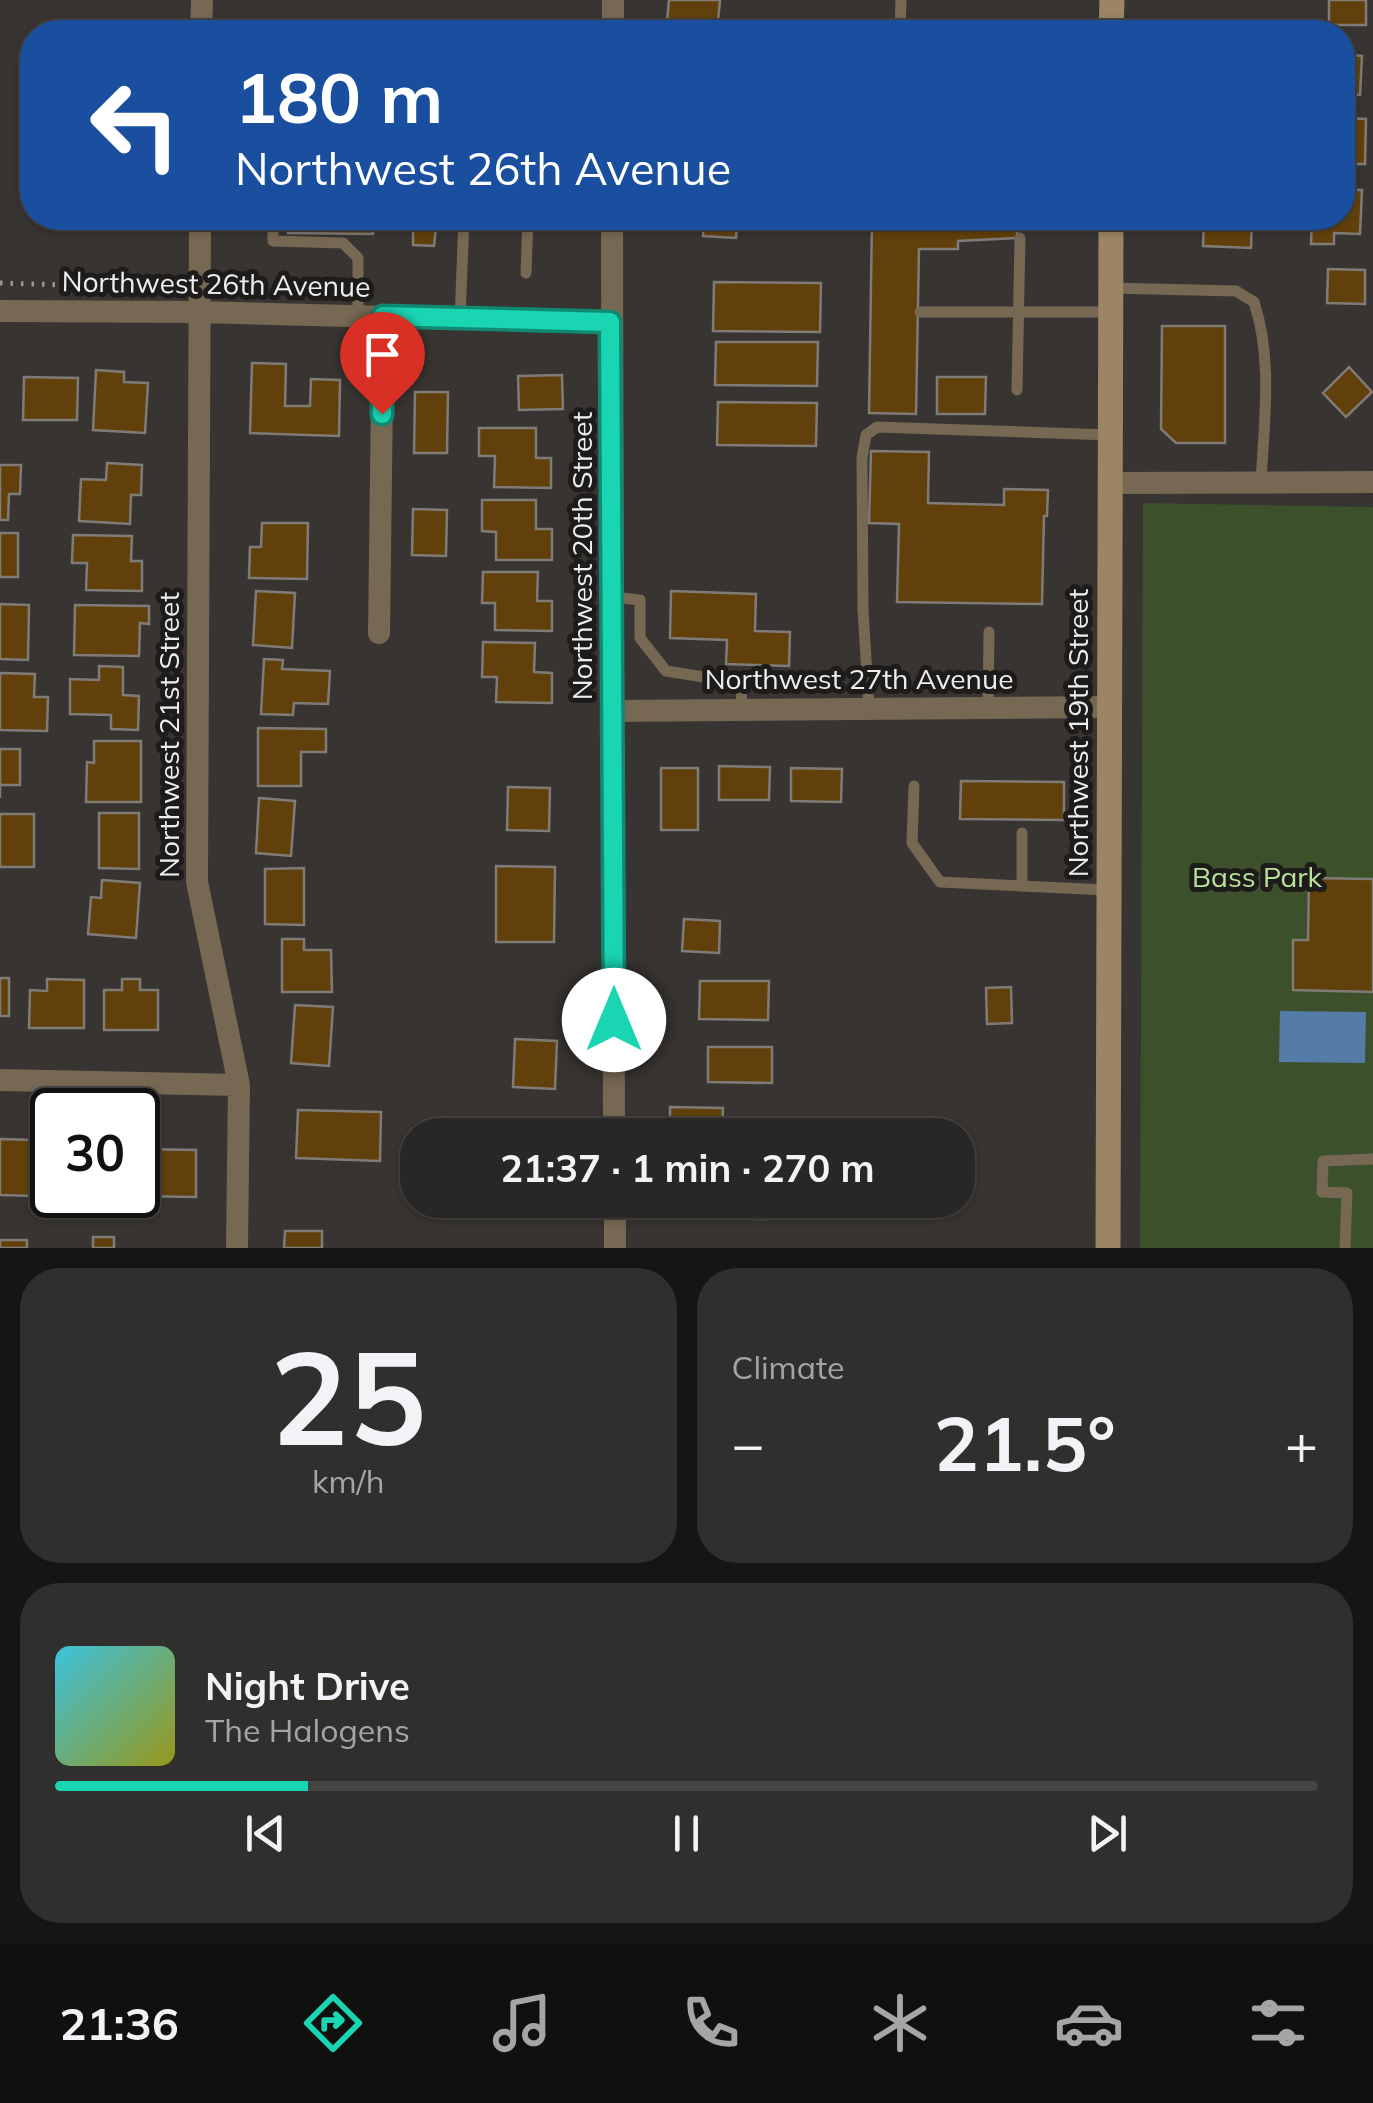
<!DOCTYPE html>
<html lang="en">
<head>
<meta charset="utf-8">
<style>
	:root { --surface:#292725; --page:#312f2d; --text:#f1f3f6; --muted:#a5a5a7; --line:#454442; --accent:#1ad5b2 }
	body { margin:0; font-family:Mulish,sans-serif; background:var(--page); color:var(--text); height:100vh; display:flex; flex-direction:column; font-size:38px; white-space:nowrap }
	* { box-sizing:border-box; margin:0 }
	p { font-size:32px; color:var(--muted) }
	.icon { flex:none; width:55px; height:55px; fill:none; stroke:currentColor; stroke-width:2; stroke-linecap:round; stroke-linejoin:round }
	.map { position:relative; height:1248px; overflow:hidden }
	.details { display:flex; flex-direction:column; gap:20px; padding:20px; background:#171514; flex:1 }
	.details>* { flex:none }
	.hud { position:absolute; left:20px; top:20px; width:1335px; height:210px; border-radius:40px; box-shadow:0 2px 8px #0004,0 0 0 2px var(--line); background:#1a4fa0; color:#fff; overflow:hidden }
	.speed { position:absolute; left:30px; top:1088px; display:flex; gap:20px; font-size:50px; font-weight:700; text-align:center }
	.speed>* { display:grid; place-content:center; width:130px; height:130px; border-radius:50%; background:var(--surface); box-shadow:0 2px 8px #0004,0 0 0 2px var(--line); line-height:1 }
	.speed .limit { border:5px solid #111; border-radius:15px; background:#fff; color:#111 }
	.pin { position:absolute; display:grid; place-items:center; width:85px; height:85px; color:#fff; margin:-102px -42px; border-radius:50% 50% 50% 0; rotate:-45deg; box-shadow:0 0 10px #0007 }
	.pin .icon { rotate:45deg }
	.me { position:absolute; width:110px; margin:-55px; rotate:0deg; stroke-linejoin:round; filter:drop-shadow(0 0 8px #0008) }
	.turn { display:flex; align-items:center; gap:35px; height:210px; padding:0 50px; font-size:45px }
	.turn .icon { width:130px; height:130px; stroke-width:2.5 }
	.turn b { display:block; font-size:70px; line-height:85px }
	.big { font-size:75px; font-weight:700; line-height:1.1 }
	.details .widget { flex:1; display:flex; flex-direction:column; justify-content:center; gap:15px; min-width:0; padding:0 35px; border-radius:40px; background:var(--page) }
	.details .dial { align-items:center; gap:0 }
	.dial b { font-size:130px; line-height:1 }
	.song { display:flex; align-items:center; gap:30px }
	.cover { width:120px; height:120px; border-radius:15px; background:linear-gradient(135deg,hsl(190 70% 55%),hsl(60 70% 35%)) }
	.played { height:10px; border-radius:5px; background:linear-gradient(90deg,var(--accent) 20%,var(--line) 20%) }
	.keys { display:flex; justify-content:space-around; direction:ltr }
	.heat { display:flex; justify-content:space-between; align-items:center; font-size:55px; direction:ltr }
	.details .tiles { flex:1; display:grid; gap:20px; grid-template-columns:1fr 1fr }
	.widget:last-child { grid-column:span 2 }
	.trip { position:absolute; left:400px; top:1118px; width:575px; height:100px; border-radius:40px; background:var(--surface); box-shadow:0 2px 8px #0004,0 0 0 2px var(--line); font-weight:700; line-height:100px; text-align:center }
	.tab-bar { display:flex; height:160px; justify-content:space-around; align-items:center; background:#10100f; color:var(--muted) }
	.tab-bar .icon { width:70px; height:70px }
	.tab-bar .current { color:var(--accent) }
	.tab-bar b { font-size:45px; color:var(--text) }
	.map>svg:first-child { display:block }
	.green { fill:#3c502b }
	.water { fill:#557ca7 }
	.building { fill:#62400b; stroke:#7f7c78; stroke-width:2.5 }
	.lines { fill:none; stroke-linecap:round; stroke-linejoin:round }
	.path { stroke:#9a9795; stroke-width:5; stroke-dasharray:2.5 8; stroke-linecap:butt }
	.lane { stroke:#776854; stroke-width:11 }
	.street { stroke:#776854; stroke-width:22 }
	.secondary { stroke:#9b8564; stroke-width:25 }
	.route-casing { stroke:#118a74; stroke-width:25 }
	.route { stroke:#1ad5b2; stroke-width:18 }
	.labels { text-anchor:middle; stroke-width:10; stroke-linejoin:round; paint-order:stroke }
	.street-label { font-size:28px; fill:#f0eeec; stroke:#1d1c1b }
	.park-label { font-size:28px; fill:#b9e398; stroke:#1d1c1b }
</style>
</head>
<body>
<div class="map">
<svg width="1373" height="1248" viewBox="0 0 1373 1248">
	<rect width="100%" height="100%" fill="#373431"/>
	<path class="green" d="M1143 503 1373 507V1248H1140Z"/>
	<path class="water" d="M1280 1011 1366 1012 1365 1063 1279 1062Z"/>
	<path class="building" d="M669 0H720L717 32H666Z
		M1329 0H1366V25H1329Z
		M1342 54 1362 56 1360 95 1342 94Z
		M1346 118 1366 119 1365 164H1342Z
		M1342 190H1362L1360 234 1334 233V244H1311L1312 218H1342Z
		M288 218H373V234L288 233Z
		M413 218H437L434 246 413 245Z
		M704 218H747V224L737 223 736 238 703 236Z
		M872 218H1018L1017 238 958 241V249H919L916 414 869 413Z
		M1204 218H1252L1251 248 1203 246Z
		M1328 269 1365 270V304L1327 303Z
		M714 282 821 283 820 332 713 331Z
		M1162 326H1225V443H1176L1161 429Z
		M716 342H818L817 386 715 385Z
		M252 363 286 364 285 406H310L311 379 340 380 339 436 250 433Z
		M1349 367 1372 392 1346 417 1323 393Z
		M96 370 124 372V382L148 383 145 433 93 430Z
		M562 375 563 409 519 410 518 376Z
		M24 377 78 378 77 420H23Z
		M937 377H986L985 414H937Z
		M415 392H448L447 453H414Z
		M718 402 817 403 816 446 717 445Z
		M479 428H536V458H551V488L494 487 495 456H479Z
		M871 451 929 452 928 503 1004 505V489L1048 490 1047 516H1044L1042 604 897 602 899 524 869 523Z
		M107 463 142 465 141 495H131L130 524 79 521 81 479 106 480Z
		M0 465H21L20 494H9L8 520H0Z
		M482 500H536V529H552V560H496V532L482 531Z
		M413 509 447 510 446 556 412 555Z
		M262 523H308L307 579 249 578 250 547H261Z
		M0 533H18V577H0Z
		M73 535 132 536 131 561H142V591L86 590 87 563H72Z
		M483 572H538L537 601H552V631L495 630V603H482Z
		M256 591 295 593 292 648 253 645Z
		M671 591 756 594 755 631 790 632 789 666 726 664 727 640 670 638Z
		M0 604 29 605 28 660 0 659Z
		M75 605 149 606V624L140 623 139 656 74 655Z
		M483 642 535 643 534 672 552 673V703L496 702 497 677H482Z
		M264 659 283 660 282 669 330 671 328 704 294 703 293 715 261 714Z
		M99 666 123 667V695L139 696 138 730 111 729V715L70 714V679L99 680Z
		M0 673 35 674 34 697H48L47 731 0 730Z
		M258 728 326 729V752H301V786H258Z
		M94 741H141V802H86L87 762 94 763Z
		M0 749H20V785H0V798Z
		M719 766 770 767 769 800H719Z
		M661 768H698V830H661Z
		M791 768 842 769 841 802 791 801Z
		M961 781 1064 782V820L960 819Z
		M508 787 550 788 549 831 507 830Z
		M259 798 295 801 291 856 256 853Z
		M99 813H139V869L99 868Z
		M0 814H34V867H0Z
		M496 866 555 867 554 942H496Z
		M304 868V925L265 924V869Z
		M1309 878 1373 879V992L1293 990V940H1308Z
		M102 880 140 883 136 938 88 934 91 897 101 898Z
		M684 919 720 921 719 953 682 951Z
		M282 939H304V950H331L332 992H282Z
		M0 978H9V1016H0Z
		M47 979 84 980V1028H29L30 990 47 991Z
		M122 979H140V990H158V1030H104V990H122Z
		M700 981H769L768 1020 699 1019Z
		M1011 987 1012 1023 987 1024 986 988Z
		M295 1005 333 1007 329 1066 291 1063Z
		M515 1039 557 1041 555 1089 513 1087Z
		M708 1047H772V1083L708 1082Z
		M670 1107 723 1108 722 1135H670Z
		M298 1110 381 1112 380 1161 296 1158Z
		M0 1139 35 1140 34 1196 0 1195Z
		M138 1149 196 1150V1197L134 1196 138 1195Z
		M54 1195H112V1201H54Z
		M692 1200H768V1219L691 1218Z
		M285 1231H322V1248H284Z
		M93 1237H114V1248H93Z
		M0 1240H27V1248H0Z"/>
	<g class="lines">
		<path class="path" d="M0 283 65 285"/>
		<path class="lane" d="M900 32 901 0
			M273 218V241L343 243 358 258V316
			M526 273 528 218
			M1110 288 1236 291 1254 302C1273 359 1264 422 1261 482
			M920 312H1110
			M460 319 464 218
			M1017 390 1020 238
			M613 597 640 600V638L666 671 742 683 741 710
			M988 708 989 632
			M869 709 863 609 862 458 866 435 877 427 1110 435
			M914 786 912 843 940 882 1107 890
			M1022 886V833
			M1345 1248 1347 1193 1322 1192 1323 1161 1373 1159"/>
		<path class="street" d="M201 32 202 0
			M613 32V0
			M200 218 197 882 239 1085 237 1248
			M612 218 614 1135
			M0 311 199 312 611 323
			M1110 483 1373 482
			M379 633 383 317
			M612 711 1107 707
			M0 1080 239 1085
			M615 1200V1248"/>
		<path class="secondary" d="M1111 32 1112 0
			M1108 1248 1111 218"/>
	</g>
	<g class="lines">
		<defs>
			<path id="route" d="M382 414 383 316 610 322 614 1020"/>
		</defs>
		<use href="#route" class="route-casing"/>
		<use href="#route" class="route"/>
	</g>
	<g class="labels">
		<g class="street-label">
			<text transform="translate(216 284) rotate(1)" y="10">Northwest 26th Avenue</text>
			<text transform="translate(582 556) rotate(-90)" y="10">Northwest 20th Street</text>
			<text x="859" y="689">Northwest 27th Avenue</text>
			<text transform="translate(1078 733) rotate(-90)" y="10">Northwest 19th Street</text>
			<text transform="translate(169 735) rotate(-90)" y="10">Northwest 21st Street</text>
		</g>
		<g class="park-label">
			<text x="1257" y="887">Bass Park</text>
		</g>
	</g>
</svg>
<div class="speed"><div class="limit">30</div></div>
<div class="pin" style="left:382px;top:414px;background:#d93025"><svg class="icon" aria-label="arrive" viewBox="0 0 24 24"><path d="M6 21V4h12l-3 4 3 4H6"/></svg></div>
<svg class="me" style="left:614px;top:1020px" viewBox="-20 -20 40 40"><circle r="19" fill="#fff"/><path d="M0-13L10 11 0 6-10 11z" fill="#1ad5b2"/></svg>
<div class="trip">21:37 · 1 min · 270 m</div>
<div class="hud">
<div class="turn"><svg class="icon" aria-label="left" viewBox="0 0 24 24"><path d="M17 20v-9H6M10 6l-5 5 5 5"/></svg><div><b>180 m</b>Northwest 26th Avenue</div></div>
</div>
</div>
<section class="details">
<div class="tiles">
<div class="widget dial"><b>25</b><p>km/h</p></div>
<div class="widget"><p>Climate</p>
<div class="heat"><a>−</a><b class="big">21.5°</b><a>+</a></div>
</div>
<div class="widget">
<div class="song"><i class="cover"></i><div><b>Night Drive</b><p>The Halogens</p></div></div>
<div class="played"></div>
<div class="keys"><svg class="icon" aria-label="previous" viewBox="0 0 24 24"><path d="M18 5L8 12l10 7zM5 5v14"/></svg><svg class="icon" aria-label="pause" viewBox="0 0 24 24"><path d="M8 5v14M16 5v14"/></svg><svg class="icon" aria-label="next" viewBox="0 0 24 24"><path d="M6 5l10 7-10 7zM19 5v14"/></svg></div>
</div>
</div>
</section>
<nav class="tab-bar">
<b>21:36</b>
<svg class="icon current" aria-label="directions" viewBox="0 0 24 24"><path d="M12 3l9 9-9 9-9-9zM9 14v-3h6M13 9l2 2-2 2"/></svg>
<svg class="icon" aria-label="music" viewBox="0 0 24 24"><path d="M9 18V5l10-2v13"/><circle cx="6" cy="18" r="3"/><circle cx="16" cy="16" r="3"/></svg>
<svg class="icon" aria-label="phone" viewBox="0 0 24 24"><path d="M5 4h4l2 5-3 2q2 4 5 5l2-3 5 2v4C11 20 4 13 5 4z"/></svg>
<svg class="icon" aria-label="climate" viewBox="0 0 24 24"><path d="M12 3v18M4 7l16 10M4 17L20 7"/></svg>
<svg class="icon" aria-label="car" viewBox="0 0 24 24"><path d="M5 17H2v-5l4-1 3-4h7l3 4 3 1v5h-3M9 17h6M6 11h13"/><circle cx="7" cy="17" r="2"/><circle cx="17" cy="17" r="2"/></svg>
<svg class="icon" aria-label="filters" viewBox="0 0 24 24"><path d="M4 7h16M4 17h16"/><circle cx="9" cy="7" r="2"/><circle cx="15" cy="17" r="2"/></svg>
</nav>
</body>
</html>
